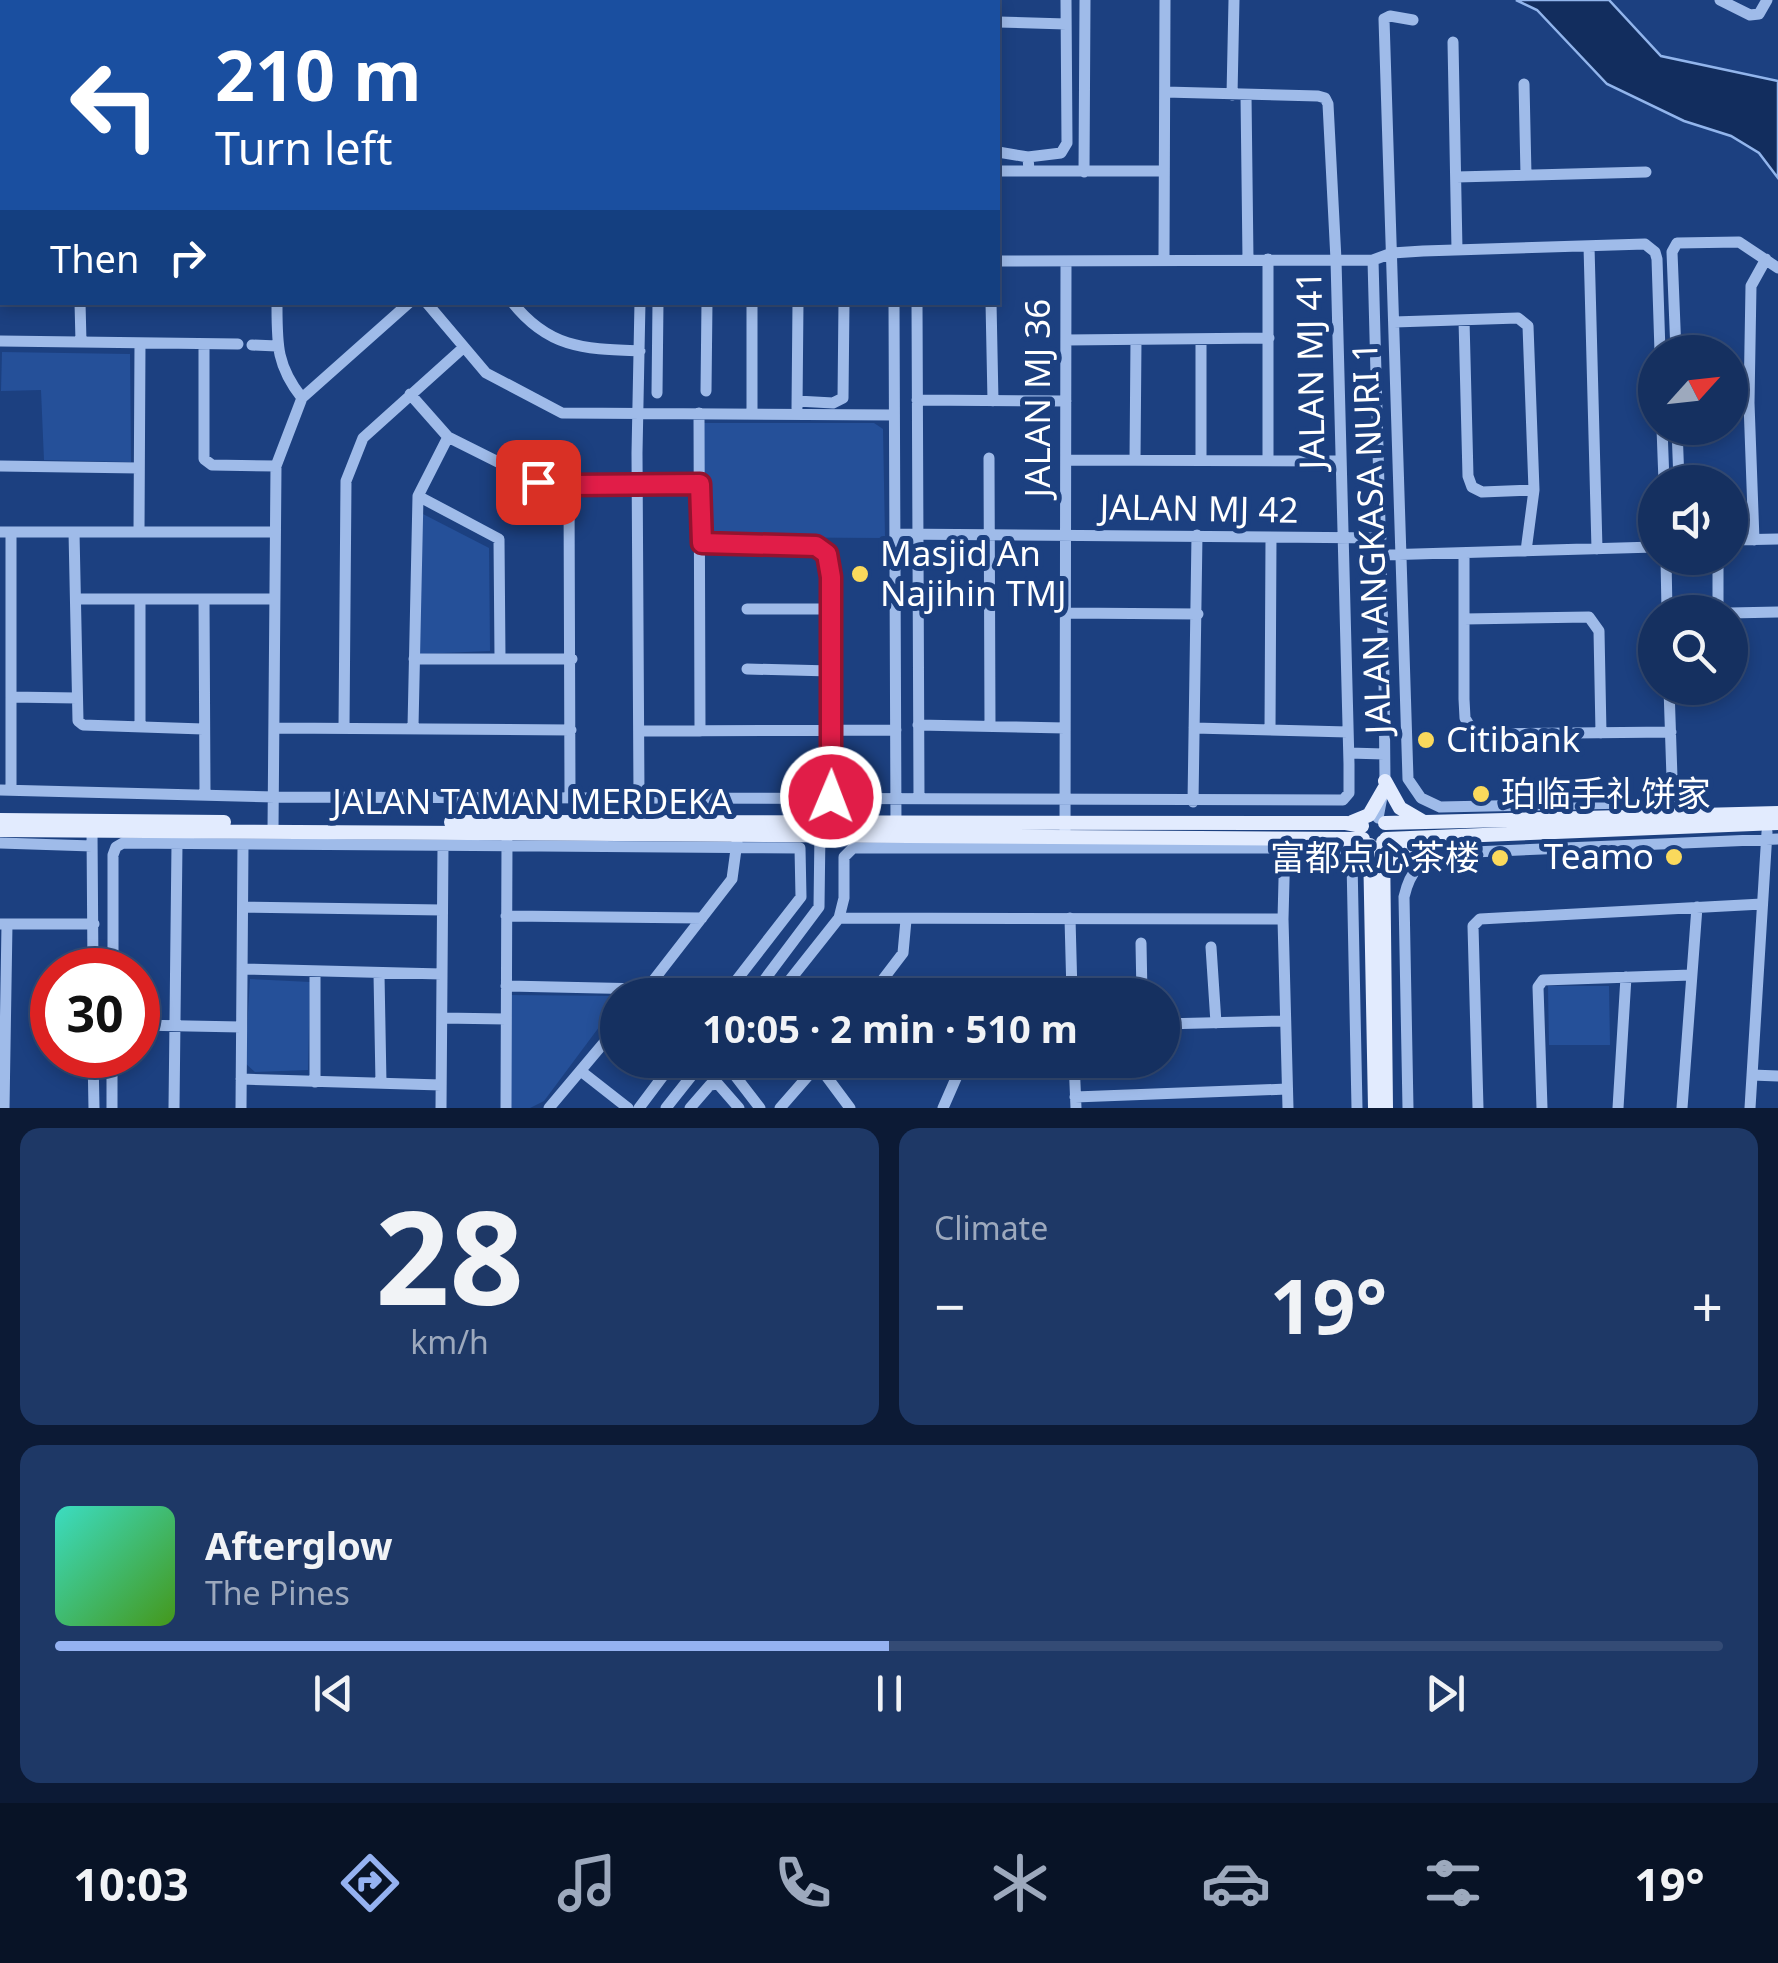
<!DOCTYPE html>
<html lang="en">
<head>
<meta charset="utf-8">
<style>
	:root { --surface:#153060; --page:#1e3866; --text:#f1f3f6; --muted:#9da9bd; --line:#344b75; --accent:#95b2f1 }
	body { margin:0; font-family:"Noto Sans","Noto Sans SC",sans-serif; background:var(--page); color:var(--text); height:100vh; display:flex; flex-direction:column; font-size:38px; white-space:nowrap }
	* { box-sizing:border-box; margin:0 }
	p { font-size:32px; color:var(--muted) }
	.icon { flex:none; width:55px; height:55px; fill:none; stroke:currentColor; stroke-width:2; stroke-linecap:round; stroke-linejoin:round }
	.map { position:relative; height:1108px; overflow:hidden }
	.details { display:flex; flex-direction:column; gap:20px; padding:20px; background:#0c1a35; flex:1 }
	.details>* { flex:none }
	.guide { position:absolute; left:0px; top:0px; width:1000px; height:305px; box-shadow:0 5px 15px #0003,0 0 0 2px var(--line); background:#1a4fa0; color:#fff; overflow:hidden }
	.needle { width:65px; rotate:63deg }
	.tools { position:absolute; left:1638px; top:335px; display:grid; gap:20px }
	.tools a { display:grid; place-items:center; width:110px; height:110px; border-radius:50%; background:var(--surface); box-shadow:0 5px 15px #0003,0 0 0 2px var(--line); font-size:50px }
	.speed { position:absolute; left:30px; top:948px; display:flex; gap:20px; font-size:50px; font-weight:700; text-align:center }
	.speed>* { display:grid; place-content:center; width:130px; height:130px; border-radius:50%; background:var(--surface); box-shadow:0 5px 15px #0003,0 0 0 2px var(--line); line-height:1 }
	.speed .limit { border:15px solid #d22; background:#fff; color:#111 }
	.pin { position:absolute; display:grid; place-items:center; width:85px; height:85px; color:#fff; margin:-42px; border-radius:20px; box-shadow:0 5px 15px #0006 }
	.me { position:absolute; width:110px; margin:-55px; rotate:1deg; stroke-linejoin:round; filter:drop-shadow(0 0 8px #0008) }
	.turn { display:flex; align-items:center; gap:35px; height:210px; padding:0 50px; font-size:45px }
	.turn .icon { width:130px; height:130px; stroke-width:2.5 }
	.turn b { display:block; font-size:70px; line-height:85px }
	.then { display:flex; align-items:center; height:95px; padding:0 50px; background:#0003; gap:20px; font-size:38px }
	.big { font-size:75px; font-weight:700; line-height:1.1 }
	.details .card { flex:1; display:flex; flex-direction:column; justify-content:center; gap:15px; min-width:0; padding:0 35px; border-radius:20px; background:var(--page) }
	.details .dial { align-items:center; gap:0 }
	.dial b { font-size:130px; line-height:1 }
	.song { display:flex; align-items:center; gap:30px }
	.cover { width:120px; height:120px; border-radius:15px; background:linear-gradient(135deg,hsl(170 70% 55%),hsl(100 70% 35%)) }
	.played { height:10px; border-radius:5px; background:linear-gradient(90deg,var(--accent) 50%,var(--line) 50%) }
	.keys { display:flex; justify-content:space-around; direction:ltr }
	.heat { display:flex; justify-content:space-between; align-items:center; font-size:55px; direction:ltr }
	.details .tiles { flex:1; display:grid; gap:20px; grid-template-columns:1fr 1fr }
	.card:last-child { grid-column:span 2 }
	.trip { position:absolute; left:600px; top:978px; width:580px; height:100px; border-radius:50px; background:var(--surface); box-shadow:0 5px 15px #0003,0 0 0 2px var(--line); font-weight:700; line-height:100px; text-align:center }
	.tab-bar { display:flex; height:160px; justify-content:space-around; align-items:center; background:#081326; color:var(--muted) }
	.tab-bar .icon { width:70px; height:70px }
	.tab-bar .current { color:var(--accent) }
	.tab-bar b { font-size:45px; color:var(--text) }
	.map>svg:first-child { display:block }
	.green { fill:#255099 }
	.water { fill:#122d5e; stroke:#92b5ec; stroke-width:2.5 }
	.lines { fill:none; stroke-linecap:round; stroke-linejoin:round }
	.minor { stroke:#9fbbe9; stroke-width:11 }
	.major { stroke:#e2ebfe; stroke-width:14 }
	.route-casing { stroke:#92132f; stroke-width:25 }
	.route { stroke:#e11d48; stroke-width:18 }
	.poi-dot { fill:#fad95c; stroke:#1c4080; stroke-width:4 }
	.labels { text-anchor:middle; stroke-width:10; stroke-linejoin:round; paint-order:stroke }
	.street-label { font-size:35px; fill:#fff; stroke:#1c4080 }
	.poi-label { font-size:35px; fill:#fff; stroke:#1c4080; text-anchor:start }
</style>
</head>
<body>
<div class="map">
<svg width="1778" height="1108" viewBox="0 0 1778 1108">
	<rect width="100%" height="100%" fill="#1c4080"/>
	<path class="green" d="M2 352 130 354 131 462 44 460 41 390 1 391Z
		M704 423H874L883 429 885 538 702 537Z
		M421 513 489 548 490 651 419 654Z
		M250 979 310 982 308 1070 255 1072 245 1063Z
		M1548 986H1609L1610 1045H1549Z
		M508 995 617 996V1003L544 1101 530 1108H508Z"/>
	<path class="water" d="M1516 0H1609L1661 56 1778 81V178L1759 153 1731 136 1684 121 1607 84 1537 10Z"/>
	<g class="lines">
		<path class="minor" d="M152 0V2
			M758 0 759 2
			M895 0V2
			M1720 0 1750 15 1759 14 1767 0
			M395 2 404 0
			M584 2 585 0
			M918 2V0
			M993 2V0
			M1413 20 1390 16 1384 19 1408 779 1421 798 1440 807 1673 802
			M998 22 1066 24
			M1453 42 1457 250
			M0 61H2
			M1524 84 1526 175
			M1232 95 1234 0
			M1246 95 1248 259
			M998 152 1028 157
			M998 171H1163
			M1029 171 1028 157 1061 153 1067 143 1066 0
			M1084 172 1085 0
			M1456 177 1646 172
			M0 214H2
			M1589 246 1597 549
			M1164 259 1165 0
			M1373 260 1384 677 1385 781 1378 818
			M998 261 1373 260 1392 253 1423 251 1645 244 1655 252 1657 259 1660 352
			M0 279H2
			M80 302 81 342
			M277 302C277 344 276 365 302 398
			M426 302 486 373 562 413 894 415
			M512 302C549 349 585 349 640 351
			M752 302V413
			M894 302 896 828
			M917 302 919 798
			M991 302 993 401
			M1464 320 1468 476 1472 487 1482 492 1534 490
			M1394 322 1518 318 1528 326 1534 490 1526 551
			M1201 339V460
			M1066 340 1269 338
			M0 341 238 344
			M204 344V459L212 465 276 466
			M252 345 277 346
			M1676 352 1672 252 1677 243 1739 242 1778 268
			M706 391 707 302
			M657 393 658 302
			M410 394 448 437 538 482 569 485 700 484
			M917 400 1066 401
			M797 401 833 403 843 398 844 302
			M797 408 798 302
			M699 413 700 731
			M1662 428 1664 482
			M1677 428 1679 482
			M989 458 990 726
			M1066 460 1340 461
			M1135 460 1136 340
			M1268 460V259
			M0 466 139 468
			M569 485 570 797
			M418 496 499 539 500 658
			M0 532H274
			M74 532 78 721 83 725 203 729
			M139 532 140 343
			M895 534 1381 538
			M1730 540 1778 539
			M1754 540 1749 403 1751 286 1766 259
			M702 543 816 546 827 554 831 577V797
			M1464 553V699L1465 718 1472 730 1484 734 1671 732
			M1382 555 1655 547
			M1666 558 1667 612
			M1718 558V605L1727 612
			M76 599H274
			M204 599 205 793
			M747 609H831
			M1065 613 1198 614
			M1730 613 1778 612
			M1464 619 1589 617 1599 631 1601 733
			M414 659H572
			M747 669 831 671
			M1669 688 1673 808
			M11 697 77 698
			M918 725 1065 728
			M140 727V599
			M413 727 418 496 448 437
			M275 728 571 730
			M344 728 346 481 363 438 463 348
			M1194 728 1348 732
			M1270 730 1271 538
			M639 731 896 730
			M1349 753 1384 754
			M0 790 275 797 1343 800 1349 793V764L1336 260 1328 104 1325 98 1318 96 1165 92
			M11 790V532
			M639 797 637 453 640 302
			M1193 802 1197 535
			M92 831 93 970
			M273 831 276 466 302 398 410 302
			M1065 835 1066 261
			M1285 841 1283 919 1288 1108
			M0 843 92 846
			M243 907 442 910
			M506 916 702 918
			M839 918 1283 919
			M1070 918 1072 994
			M0 924H94
			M1141 943 1142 995
			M1211 947 1216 1023
			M242 969 442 974
			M113 970V855L116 847 123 843 800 848 801 897 725 995
			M315 973V1082
			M379 974 381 1083
			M653 982 670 995
			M506 986 646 989
			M874 991 1072 988
			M642 995 732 879 737 842
			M753 995 819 907 820 831
			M778 995 839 918 844 898V857L853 848H1341L1352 861 1357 1108
			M871 995 903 953 906 920
			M442 1018 506 1019
			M1162 1024 1285 1021
			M138 1025 241 1027
			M93 1055 94 1108
			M112 1055V1108
			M723 1060 760 1108
			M927 1060 938 1067
			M1074 1060 1076 1108
			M818 1065 850 1108
			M582 1072 628 1108
			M1752 1075 1778 1076
			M241 1079 441 1085
			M1075 1097 1287 1089
			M4 1108 7 924
			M174 1108 177 844
			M241 1108 243 846
			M441 1108 443 846
			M506 1108 507 841
			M549 1108 618 1026
			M639 1108 675 1060
			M666 1108 704 1060
			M690 1108 710 1085 718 1084 739 1108
			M780 1108 822 1060
			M943 1108 964 1060
			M1408 1108 1404 897C1410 870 1422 858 1450 853L1778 839
			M1478 1108 1473 926 1480 919 1762 904
			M1542 1108 1538 987 1543 980 1691 975
			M1618 1108 1626 977
			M1682 1108 1697 907
			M1750 1108 1767 832"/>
		<path class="major" d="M1385 781 1400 808 1424 822
			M0 820 224 822
			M451 822 1346 823 1362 826
			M1352 822 1369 815 1384 789
			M1385 823 1778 813
			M0 830 1363 839
			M1386 839 1778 823
			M1383 842 1386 1108
			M1370 845 1375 1108
			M1382 872 1391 858 1422 838"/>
	</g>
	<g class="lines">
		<defs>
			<path id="route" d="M538 482 569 485 700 484 702 543 816 546 827 554 831 577V797"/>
		</defs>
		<use href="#route" class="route-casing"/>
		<use href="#route" class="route"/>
	</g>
	<g class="poi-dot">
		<circle cx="860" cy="574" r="10"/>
		<circle cx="1426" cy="740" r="10"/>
		<circle cx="1481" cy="794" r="10"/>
		<circle cx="1674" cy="857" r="10"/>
		<circle cx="1500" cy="858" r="10"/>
	</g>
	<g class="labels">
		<g class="street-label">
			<text transform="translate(1311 370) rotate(-91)" y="12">JALAN MJ 41</text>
			<text transform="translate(1038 398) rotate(-90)" y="12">JALAN MJ 36</text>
			<text transform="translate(1199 509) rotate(1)" y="12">JALAN MJ 42</text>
			<text transform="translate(1372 538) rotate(-92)" y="12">JALAN ANGKASA NURI 1</text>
			<text x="532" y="814">JALAN TAMAN MERDEKA</text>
		</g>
		<g class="poi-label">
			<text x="880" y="566">Masjid An<tspan x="880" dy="40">Najihin TMJ</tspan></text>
			<text x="1446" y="752">Citibank</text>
			<text x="1501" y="806">珀临手礼饼家</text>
			<text x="1654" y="869" text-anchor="end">Teamo</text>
			<text x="1480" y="870" text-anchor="end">富都点心茶楼</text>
		</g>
	</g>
</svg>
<div class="tools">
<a><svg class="needle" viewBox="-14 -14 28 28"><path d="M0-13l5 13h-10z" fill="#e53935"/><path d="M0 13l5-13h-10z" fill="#9da9bd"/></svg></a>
<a><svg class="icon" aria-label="sound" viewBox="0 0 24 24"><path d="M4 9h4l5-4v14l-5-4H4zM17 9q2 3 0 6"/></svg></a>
<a><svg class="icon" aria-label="search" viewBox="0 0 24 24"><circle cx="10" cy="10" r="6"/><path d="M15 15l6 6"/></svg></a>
</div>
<div class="speed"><div class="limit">30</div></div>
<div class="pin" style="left:538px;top:482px;background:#d93025"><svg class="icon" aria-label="arrive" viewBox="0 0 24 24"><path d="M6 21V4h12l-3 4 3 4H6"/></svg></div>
<svg class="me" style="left:831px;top:797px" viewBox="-20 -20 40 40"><circle r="17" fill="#e11d48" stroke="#fff" stroke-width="3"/><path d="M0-11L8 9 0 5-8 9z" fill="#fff"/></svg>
<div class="trip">10:05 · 2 min · 510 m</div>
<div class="guide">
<div class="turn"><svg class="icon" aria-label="left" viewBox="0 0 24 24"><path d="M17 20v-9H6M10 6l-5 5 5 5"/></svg><div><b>210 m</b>Turn left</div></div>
<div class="then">Then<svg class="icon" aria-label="right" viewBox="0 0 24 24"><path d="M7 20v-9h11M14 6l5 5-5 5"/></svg></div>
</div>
</div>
<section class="details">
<div class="tiles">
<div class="card dial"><b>28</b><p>km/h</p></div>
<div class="card"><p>Climate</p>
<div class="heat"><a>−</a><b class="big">19°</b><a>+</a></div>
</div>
<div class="card">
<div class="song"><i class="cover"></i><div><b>Afterglow</b><p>The Pines</p></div></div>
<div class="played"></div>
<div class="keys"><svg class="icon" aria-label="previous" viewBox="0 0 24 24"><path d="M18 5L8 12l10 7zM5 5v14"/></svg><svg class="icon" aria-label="pause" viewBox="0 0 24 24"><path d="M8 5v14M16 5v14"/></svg><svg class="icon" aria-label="next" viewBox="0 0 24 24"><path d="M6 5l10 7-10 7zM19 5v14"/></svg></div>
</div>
</div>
</section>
<nav class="tab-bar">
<b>10:03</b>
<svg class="icon current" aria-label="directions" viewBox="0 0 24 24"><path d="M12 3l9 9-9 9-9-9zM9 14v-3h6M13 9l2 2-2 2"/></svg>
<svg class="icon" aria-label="music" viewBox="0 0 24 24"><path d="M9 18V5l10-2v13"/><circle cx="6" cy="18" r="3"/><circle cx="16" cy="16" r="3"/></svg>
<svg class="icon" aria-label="phone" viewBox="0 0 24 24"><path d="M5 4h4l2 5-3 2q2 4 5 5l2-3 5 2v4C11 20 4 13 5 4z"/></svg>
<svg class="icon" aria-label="climate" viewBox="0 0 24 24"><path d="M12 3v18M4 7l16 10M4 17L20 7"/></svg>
<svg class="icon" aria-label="car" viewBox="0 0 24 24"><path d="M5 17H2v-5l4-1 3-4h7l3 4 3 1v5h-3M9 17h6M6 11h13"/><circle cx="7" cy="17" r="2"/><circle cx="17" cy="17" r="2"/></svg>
<svg class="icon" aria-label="filters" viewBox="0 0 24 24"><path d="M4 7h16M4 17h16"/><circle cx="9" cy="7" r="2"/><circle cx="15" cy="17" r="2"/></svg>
<b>19°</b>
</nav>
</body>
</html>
